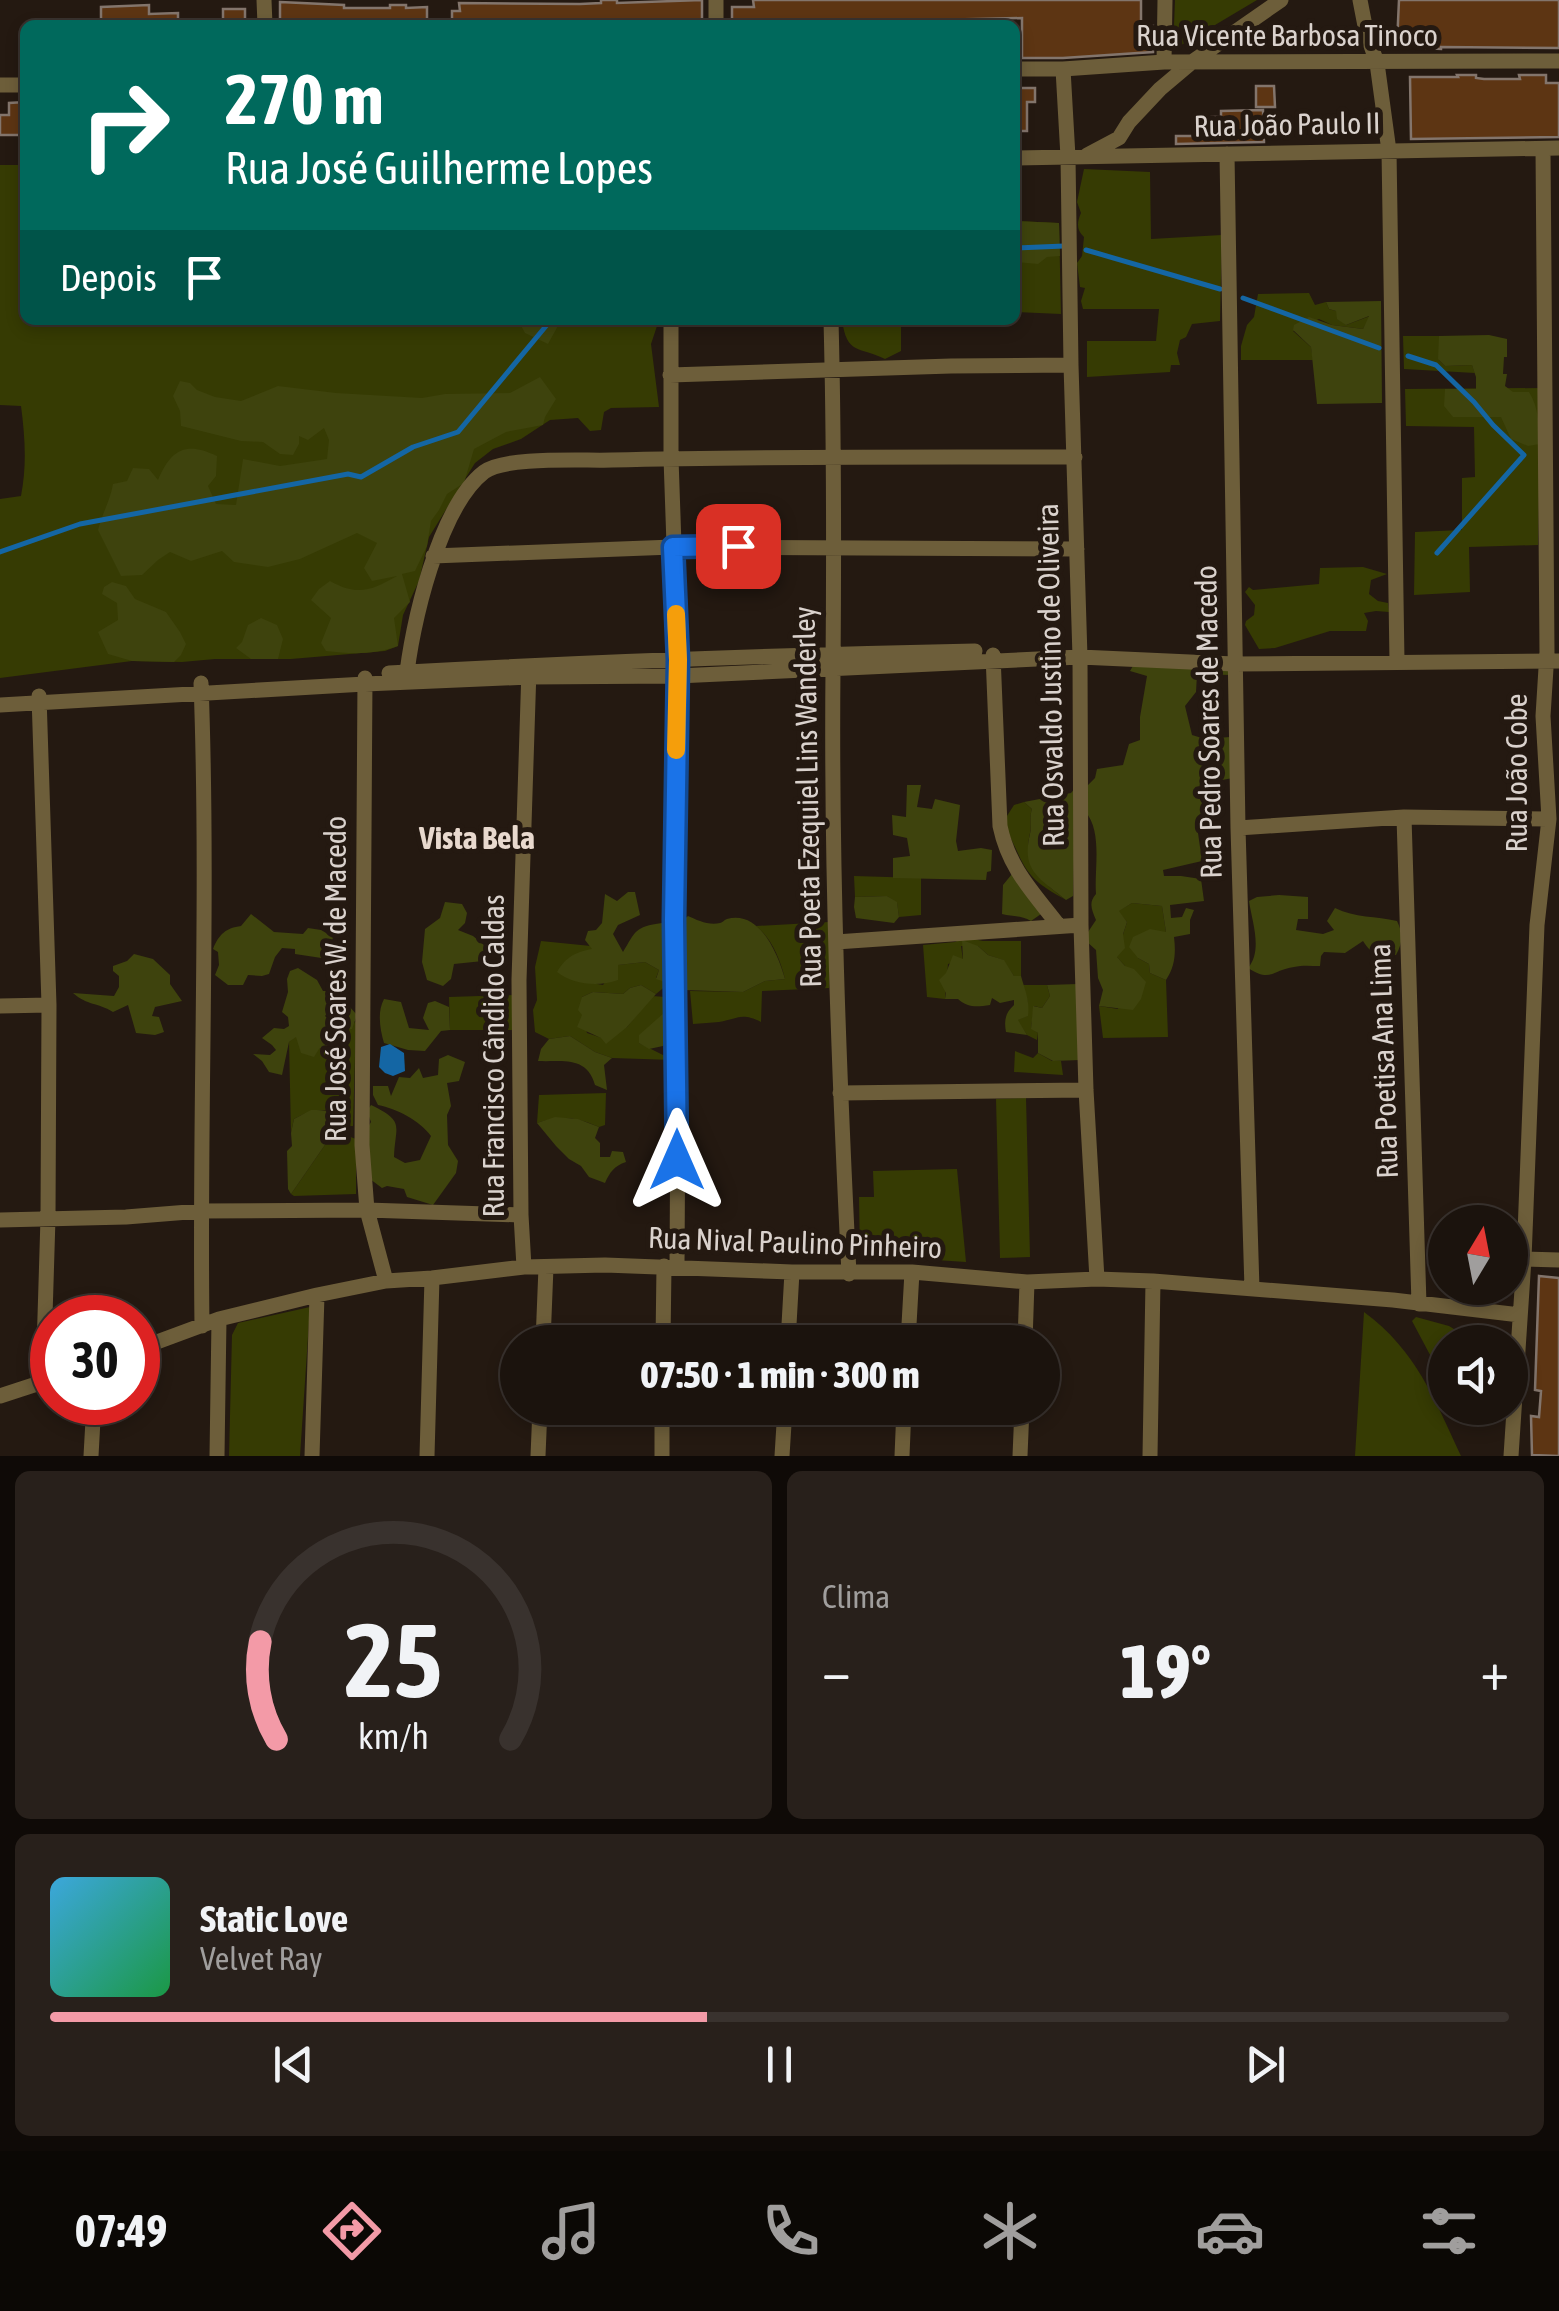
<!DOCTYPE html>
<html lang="pt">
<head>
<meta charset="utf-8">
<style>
	:root { --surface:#1b130d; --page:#28201b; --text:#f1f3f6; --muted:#a09e9d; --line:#39322e; --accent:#f39aa7 }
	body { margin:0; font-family:"Asap Condensed",sans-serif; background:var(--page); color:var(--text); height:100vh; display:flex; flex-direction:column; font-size:38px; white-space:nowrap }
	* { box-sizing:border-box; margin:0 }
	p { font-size:32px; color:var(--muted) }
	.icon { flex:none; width:55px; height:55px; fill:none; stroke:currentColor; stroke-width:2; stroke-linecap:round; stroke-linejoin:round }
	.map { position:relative; height:1456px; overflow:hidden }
	.panel { display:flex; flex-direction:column; gap:15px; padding:15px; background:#0f0a07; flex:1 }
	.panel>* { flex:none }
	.banner { position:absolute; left:20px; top:20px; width:1000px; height:305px; border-radius:15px; box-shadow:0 5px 15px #0003,0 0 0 2px var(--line); background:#00695c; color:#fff; overflow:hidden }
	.needle { width:65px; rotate:10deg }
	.fabs { position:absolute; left:1428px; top:1205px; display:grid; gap:20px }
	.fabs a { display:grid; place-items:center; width:100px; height:100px; border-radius:50%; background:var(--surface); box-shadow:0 5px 15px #0003,0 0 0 2px var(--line); font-size:50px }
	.speed { position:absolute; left:30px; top:1295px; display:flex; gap:20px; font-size:50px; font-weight:700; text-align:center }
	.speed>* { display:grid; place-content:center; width:130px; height:130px; border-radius:50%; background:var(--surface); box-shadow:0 5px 15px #0003,0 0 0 2px var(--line); line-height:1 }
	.speed .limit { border:15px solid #d22; background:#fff; color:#111 }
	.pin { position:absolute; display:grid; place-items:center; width:85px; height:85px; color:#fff; margin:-42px; border-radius:20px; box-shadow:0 5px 15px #0006 }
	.me { position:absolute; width:110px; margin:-55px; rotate:0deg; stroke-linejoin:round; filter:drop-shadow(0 0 8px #0008) }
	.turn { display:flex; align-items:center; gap:35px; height:210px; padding:0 40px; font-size:45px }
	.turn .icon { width:130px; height:130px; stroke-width:2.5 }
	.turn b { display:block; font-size:70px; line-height:85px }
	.then { display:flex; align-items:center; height:95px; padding:0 40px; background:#0003; gap:20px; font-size:38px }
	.big { font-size:75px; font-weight:800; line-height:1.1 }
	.panel .card { flex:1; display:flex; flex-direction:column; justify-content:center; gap:15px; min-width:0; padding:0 35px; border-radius:15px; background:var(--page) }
	.panel .dial { align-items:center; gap:0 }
	.dial svg { height:260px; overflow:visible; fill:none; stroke:var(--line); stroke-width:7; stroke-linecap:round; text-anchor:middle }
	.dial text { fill:var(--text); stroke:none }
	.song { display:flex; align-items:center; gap:30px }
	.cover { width:120px; height:120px; border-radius:15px; background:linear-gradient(135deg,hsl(200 70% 55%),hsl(140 70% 35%)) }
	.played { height:10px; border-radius:5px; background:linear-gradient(90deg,var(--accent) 45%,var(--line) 45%) }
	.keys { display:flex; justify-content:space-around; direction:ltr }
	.heat { display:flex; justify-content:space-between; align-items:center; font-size:55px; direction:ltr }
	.panel .tiles { flex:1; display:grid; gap:15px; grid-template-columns:1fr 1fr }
	.card:last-child { grid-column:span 2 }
	.trip { position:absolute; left:500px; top:1325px; width:560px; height:100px; border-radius:50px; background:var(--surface); box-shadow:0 5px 15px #0003,0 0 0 2px var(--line); font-weight:800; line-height:100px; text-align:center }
	.tabs { display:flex; height:160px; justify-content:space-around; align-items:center; background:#0b0805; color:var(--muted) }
	.tabs .icon { width:70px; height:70px }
	.tabs .on { color:var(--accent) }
	.tabs b { font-size:45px; color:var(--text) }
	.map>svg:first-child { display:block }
	.green { fill:#363b03 }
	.forest { fill:#3e430d }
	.water { fill:#1466a4 }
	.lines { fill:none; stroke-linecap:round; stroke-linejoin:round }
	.stream { stroke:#1466a4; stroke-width:5 }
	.building { fill:#5d3513; stroke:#83756c; stroke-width:2.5 }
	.minor { stroke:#6d5e3a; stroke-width:15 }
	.route-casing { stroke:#114b97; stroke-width:25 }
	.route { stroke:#1a73e8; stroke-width:18 }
	.slow { stroke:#f59e0b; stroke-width:18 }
	.labels { text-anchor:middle; stroke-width:10; stroke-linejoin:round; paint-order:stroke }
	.street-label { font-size:30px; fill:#dad2cd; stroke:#241911 }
	.neighbourhood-label { font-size:32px; font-weight:bold; fill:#e8d9ce; stroke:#241911 }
</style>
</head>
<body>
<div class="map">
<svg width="1559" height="1456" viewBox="0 0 1559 1456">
	<rect width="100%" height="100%" fill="#241911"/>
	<path class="green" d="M1175 0H1257L1173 50Z
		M0 165H25V320H659L651 344 659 407 611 408 604 412 601 430 590 431 578 418 550 420 521 439 493 449 475 463 429 537 419 581 403 615 398 646 385 651 291 659H215L182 662 132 661 0 678V499L21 496C27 465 25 437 21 406L0 405Z
		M1084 169 1150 172 1151 239 1222 235 1220 321 1192 324 1186 337 1180 340 1177 353 1180 365H1171L1170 372 1087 377V341H1156L1159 309H1083L1081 301 1085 288 1080 287 1077 263 1082 256 1084 237C1076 230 1077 222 1081 213L1077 202Z
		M1015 221 1059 223 1061 314 1015 312Z
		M1309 293 1315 305 1326 302 1329 309 1336 311 1346 325 1370 316 1363 329 1332 325 1319 319 1293 331 1311 347 1313 360H1241V346L1247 325 1254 317 1258 294Z
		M842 320H901V351L885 359C858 346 847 355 842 320Z
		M1403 336H1439V360L1445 366 1472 365 1475 373 1404 369Z
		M1541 388 1538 545 1469 547 1470 592 1414 595 1415 532 1462 530V478L1475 477 1474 427 1406 426 1405 389Z
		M1363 567 1387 574 1371 580 1369 594 1378 601 1388 603 1389 612 1376 611 1364 613 1368 621 1366 631H1330L1275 648 1259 649 1245 625 1246 621 1254 615 1255 605 1245 592 1249 587 1253 590 1319 584 1320 568Z
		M1024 802 1032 809C1029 818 1032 824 1030 833 1022 868 1041 880 1066 900 1038 884 1029 879 1016 849 1011 839 1007 831 1005 819L1014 805Z
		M854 876 921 878V915L899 917 897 903 887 896 855 897Z
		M1132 903 1162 906 1166 932 1138 958 1149 964 1150 973 1166 980 1168 1037 1103 1038 1099 1006 1118 1009 1125 966 1116 956 1127 922 1118 911Z
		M829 922V988L762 991 761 1022C741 1012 738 1019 719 1022 711 1023 702 1023 693 1024L690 991 743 992 765 981 785 979C780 959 772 939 756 926Z
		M964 937 983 941H1021V976H1014L1003 960 988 955 978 946H961L963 960 948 964 945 999 927 997 923 945 955 942Z
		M541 941 591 946 593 949 586 982 603 985 617 965 645 962 659 970 656 978 671 977 667 985 656 994 641 985 630 988 623 994 593 992 582 997V1014L587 1033 602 1038 627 1027 652 996 666 997 665 1012 639 1043 673 1060 612 1058 595 1052 570 1036 549 1039 535 1032 533 1010 537 1000 535 967Z
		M1023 985H1047L1050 996 1042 1008 1034 1006 1031 1028 1038 1033 1037 1040 1027 1035 1017 1020 1027 1016 1028 1003Z
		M513 995 515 1030H450L449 997Z
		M356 1022 353 1126H346L345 1119C327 1106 313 1109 294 1119L291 1133 289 1042 296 1036 319 1049 344 1039 338 1028Z
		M1015 1051 1033 1058 1038 1053 1052 1061H1061L1063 1075 1014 1072Z
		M606 1093 605 1125 599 1127C575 1117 562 1115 537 1123L539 1095Z
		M1026 1098 1030 1257 1000 1258 996 1099Z
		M345 1135 356 1139V1194L294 1196 291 1194 327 1142 341 1140Z
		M957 1169 966 1262 860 1255 859 1197H874L873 1171Z
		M310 1307 300 1456H229L232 1335 238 1323Z
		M1364 1312C1416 1350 1435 1400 1461 1456H1355Z
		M1416 1317 1449 1326 1475 1342H1445V1383L1412 1321Z"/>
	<path class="forest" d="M1015 221 1059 223 1060 256 1047 257 1038 264 1015 262Z
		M1381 301 1382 403 1317 404 1311 347 1293 330 1294 325 1309 317 1332 325 1363 329 1369 316 1346 325 1337 319 1336 311 1329 309 1326 302Z
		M518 320H575L559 324 548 344 525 333Z
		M1489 335 1507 339V357H1504L1503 374H1507L1505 386 1513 392H1529C1539 408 1539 426 1540 444L1528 446 1511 439 1501 417H1453L1444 406 1445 389H1476V377L1472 365 1445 366 1438 359 1439 336Z
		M540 377 556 399 545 417 543 425 506 432 474 449 464 483 447 494 439 510 431 521 427 546 415 571 402 574 410 602 394 618 398 646C375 655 350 654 326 651L321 643 331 618 311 600 319 589 330 581C357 596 371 591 397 576L372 581 364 568 377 543 357 533 300 559 268 567 234 562 222 551 191 561 170 552 158 560 142 575 121 576 98 530C102 514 110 501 113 484L127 481 133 468 149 469 158 480C171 449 186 441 217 456L216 476 208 486 216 504 236 505 243 459 280 466 327 459 329 440 324 428 308 440 299 436V444L293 455 280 454 263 442 241 441 181 426 180 411 173 396 180 381 190 383 197 390 215 397 241 401 278 386 336 393 422 398 445 394 510 393Z
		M112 582 126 586 135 599 166 612 180 632 186 644 181 655 174 662 132 661 108 654 98 632 118 620 117 603 102 594 104 587Z
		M261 618 277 625 283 639 278 659H251L236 648 242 642 248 625Z
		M1230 659 1229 675 1197 674 1196 692 1185 706 1192 735 1205 739 1230 737 1233 778 1211 782 1208 829 1198 833 1202 861 1163 870 1164 876H1181L1201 879 1204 901 1170 905 1171 918 1182 917 1186 908 1194 910 1190 920V934L1174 937C1176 953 1175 967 1166 980L1150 973 1149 964 1138 958 1129 947 1133 937 1150 929 1166 932 1162 906 1132 903 1119 911 1127 922 1123 934 1125 948 1117 957 1125 966 1134 969 1146 982 1141 999 1133 1010 1099 1006 1103 990 1098 978 1096 950 1086 941V935L1096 920C1092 910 1088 903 1096 894 1094 869 1103 832 1085 811L1082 791 1095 778 1097 769 1123 765 1129 744 1140 740V717L1147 676 1130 671 1134 664Z
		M907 785H921L917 807 932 809 935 799 960 805 956 841 958 851 981 848 992 850 991 871 987 872 986 880 893 878V858L910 856 907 838 893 835 892 815 906 817Z
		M1076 787 1073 896 1066 900C1039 878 1021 871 1030 834 1032 825 1029 818 1032 809L1024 802 1071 793Z
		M1012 874 1041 914 1031 921C1021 915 1013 917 1002 914L1003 885Z
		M628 892H635L640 915 618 925 613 934 623 952C636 931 634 927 662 923L667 928 671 977 665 982 656 979 659 970 645 962 618 965V980C599 987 573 985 557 972 566 957 575 952 592 949L585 940 588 931 596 930 602 923 605 894 617 901Z
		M1279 895 1308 897V919H1298L1296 930 1323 934 1334 930 1327 921 1335 908C1355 918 1376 916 1397 921 1403 933 1403 943 1396 955 1379 954 1372 956 1363 941L1345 953 1324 952 1321 956 1320 966C1311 966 1302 965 1294 967 1272 970 1271 983 1248 968 1263 950 1252 922 1249 901L1257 897Z
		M887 896 897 902 899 917 894 923 856 918 854 907 855 897Z
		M445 902 462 904 467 913 465 923 458 930 473 936 490 950 483 961 454 964 451 979 443 986 427 980 422 962 425 929 440 918Z
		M251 914 274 932 303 934 308 928 321 930 333 937 328 959 295 954V949L282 948 275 957 269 974 262 976 248 975 243 985H228L215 975 219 965 218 952 213 949C219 934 226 928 241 926Z
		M688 916C697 920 709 926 720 923 722 923 724 920 727 919 760 910 778 954 785 979L765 981 743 992 684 990 678 958 686 948 678 939 682 921Z
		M962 940 978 946 988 955 1004 960 1014 976H1021C1025 991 1030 1000 1028 1016L1018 1020 1027 1035 1006 1032C1004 1021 1005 1013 1014 1005V1000L1000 1003 992 998 990 1005C977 1007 968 1008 958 999H945L946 993 939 980 946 973 953 955 963 959Z
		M134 954 153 959 170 975V984L182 1001 155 1007 152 1016 159 1017 164 1032 155 1035 136 1033 128 1005 113 1012C97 1002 88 1006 73 993L114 996 119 987V976L113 971V966L127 961Z
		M298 968 317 980 323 991H335L336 1001 325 1016 330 1021 339 1006H349L357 1015 352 1029H339L345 1039 319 1049 314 1057 301 1053 296 1037 289 1042 282 1075 269 1072 262 1061 253 1054 270 1055 276 1050 272 1045 262 1038 274 1028 284 1029 289 1026 288 1017 282 1012 288 992 287 979 290 971Z
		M1078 984 1080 1060 1053 1061 1038 1053V1033L1031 1029 1033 1006 1042 1008 1050 996 1047 985Z
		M641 985 656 994 627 1027 606 1044 601 1038 577 1027 582 1015 578 1010 582 997 593 992 623 994 630 988Z
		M666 997C676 1011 667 1031 663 1046L649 1049 639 1043V1035L665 1012Z
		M384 999 401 1002 409 1028 429 1030 423 1018 428 1003 435 1001 449 1007 450 1030 441 1031 425 1051 408 1050 384 1043C380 1029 377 1012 384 999Z
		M570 1036 595 1052 612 1058 604 1065 607 1090 595 1085C587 1056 563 1062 538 1061L541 1049 549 1039Z
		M448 1055 465 1062 459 1081 447 1083 451 1106 447 1115 448 1145 458 1161 456 1173 433 1205 407 1197 404 1189 387 1186 382 1188 370 1179 366 1130 371 1122 367 1111 371 1105C406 1122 395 1125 394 1157L405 1163 420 1160 431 1136C419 1120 397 1109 378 1105L373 1095V1086H388L391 1096 399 1077 410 1078 419 1068 423 1078 438 1075 439 1059Z
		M311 1110C325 1110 334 1111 345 1119L347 1132 341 1140 327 1142 291 1194 288 1189 287 1151 292 1146 291 1133 294 1119Z
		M555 1117 578 1119 599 1127 595 1138 600 1143V1157H610L612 1151 623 1152 626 1162C614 1166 610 1172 605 1183L589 1177 581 1166 569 1159 556 1146 537 1123Z"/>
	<path class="water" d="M390 1044 404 1053 405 1071 393 1076 385 1073 379 1067 381 1047Z"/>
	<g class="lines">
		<path class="stream" d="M1015 248 1064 246
			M1086 250 1220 289
			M1243 298 1379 348
			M1408 356 1436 365 1474 402 1493 425 1524 455 1437 553
			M0 552 80 524 348 474 361 477 413 447 458 432 551 320"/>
	</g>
	<path class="building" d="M601 0H617V3L702 0V25H452V11H460L459 3 580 4 601 3Z
		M753 0H1141V26H1153V52L1063 58H1022V18L891 21V23L858 25H840V22L812 21 772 22V25H732V7H754Z
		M1399 0H1559V48L1441 47V49L1422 48V44H1397Z
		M280 2 344 5V8H390V5H406V8L427 7V25H280Z
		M149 5V14L178 13V25H101V7Z
		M223 9H245V25H223Z
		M1457 75H1476V78L1484 79H1520L1519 75H1546V83H1559V137L1411 139 1410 77H1458Z
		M1256 86H1274L1275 107H1256Z
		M1015 88H1035V102H1027V131H1015Z
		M25 102V135H0V115H9V103Z
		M1263 110 1264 142 1176 144V136H1194V117H1221V111Z
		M1539 1276 1559 1278V1456L1532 1455 1531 1416 1539 1417 1541 1391 1535 1390Z"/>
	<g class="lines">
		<path class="minor" d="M264 0 265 25
			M1360 0 1366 31 1377 63 1389 151 1397 661
			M716 25V0
			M1164 62 1165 0
			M1015 69H1063L1164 62 1559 61
			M1063 69 1068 157 1071 365 1080 657 1081 925 1086 1090 1097 1279
			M0 85H25
			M1227 154 1238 828 1252 1289
			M1087 155 1119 138 1129 122 1160 89 1192 62 1281 0
			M1015 158 1559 148
			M671 320V458L678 661 673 920 678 1089 677 1267
			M831 320C834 436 834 552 833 668 831 870 839 1072 849 1274
			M670 375 951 366 1071 365
			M433 556 673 547 1077 549
			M993 655 1000 826C1009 869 1033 892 1059 926
			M389 673C584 662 780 655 975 651
			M365 678 362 1145 367 1210 386 1281
			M406 682C411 626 439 507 484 472 505 456 583 461 612 460 766 456 921 457 1075 457
			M201 683C209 898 199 1112 202 1326
			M39 696 49 1005 48 1218 43 1382
			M0 705 365 684 529 677 677 676 1080 657 1234 664 1559 661
			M1404 817 1419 1304
			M1238 828 1404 817 1549 819
			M836 942 1081 925
			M0 1006 49 1005
			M840 1093 1086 1090
			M0 1220 126 1217 201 1211 367 1210 521 1215
			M1524 1259 1559 1260
			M524 1267 521 1215 519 980 529 669
			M543 1342 546 1267
			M663 1342 664 1266
			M788 1342 792 1272
			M908 1342 912 1272
			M1025 1342 1027 1282
			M138 1349 219 1319 317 1295 386 1281 432 1278 524 1267 605 1265 792 1272H912L1027 1282 1097 1279 1153 1281 1393 1300 1520 1315
			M0 1396 49 1380
			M91 1456 94 1402
			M217 1456 219 1319
			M312 1456 317 1295
			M427 1456 432 1278
			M538 1456 540 1408
			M662 1456V1408
			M782 1456 785 1408
			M902 1456 904 1408
			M1020 1456 1022 1408
			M1150 1456 1153 1281
			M1511 1456 1524 1259 1537 925 1549 819 1543 716 1547 652 1543 149"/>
	</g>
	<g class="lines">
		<defs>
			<path id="route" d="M677 1160 674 920 678 660 673 547 738 546"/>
		</defs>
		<use href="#route" class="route-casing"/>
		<use href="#route" class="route"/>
		<path class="slow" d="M676 614 678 660 676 750"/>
	</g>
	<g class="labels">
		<g class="street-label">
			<text x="1287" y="46">Rua Vicente Barbosa Tinoco</text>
			<text transform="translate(1287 125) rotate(-1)" y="10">Rua João Paulo II</text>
			<text transform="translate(1051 675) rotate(-91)" y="10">Rua Osvaldo Justino de Oliveira</text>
			<text transform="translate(1209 722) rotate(-91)" y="10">Rua Pedro Soares de Macedo</text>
			<text transform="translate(1517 773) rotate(-90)" y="10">Rua João Cobe</text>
			<text transform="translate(808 797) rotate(-91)" y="10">Rua Poeta Ezequiel Lins Wanderley</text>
			<text transform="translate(336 979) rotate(-90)" y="10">Rua José Soares W. de Macedo</text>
			<text transform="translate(494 1056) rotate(-90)" y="10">Rua Francisco Cândido Caldas</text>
			<text transform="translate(1384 1061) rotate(-92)" y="10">Rua Poetisa Ana Lima</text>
			<text transform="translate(795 1243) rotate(2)" y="10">Rua Nival Paulino Pinheiro</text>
		</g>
		<g class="neighbourhood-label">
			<text x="477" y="849">Vista Bela</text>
		</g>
	</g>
</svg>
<div class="fabs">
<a><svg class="needle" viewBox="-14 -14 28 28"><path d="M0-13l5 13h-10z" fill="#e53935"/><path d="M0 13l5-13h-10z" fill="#a09e9d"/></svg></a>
<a><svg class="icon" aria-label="sound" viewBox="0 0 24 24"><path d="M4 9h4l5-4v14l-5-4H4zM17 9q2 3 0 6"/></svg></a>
</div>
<div class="speed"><div class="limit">30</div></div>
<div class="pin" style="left:738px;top:546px;background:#d93025"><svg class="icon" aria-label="arrive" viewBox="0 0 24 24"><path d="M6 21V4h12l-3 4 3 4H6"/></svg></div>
<svg class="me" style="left:677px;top:1160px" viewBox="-20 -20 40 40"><path d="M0-17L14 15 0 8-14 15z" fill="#1a73e8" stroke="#fff" stroke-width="4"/></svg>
<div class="trip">07:50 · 1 min · 300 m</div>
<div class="banner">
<div class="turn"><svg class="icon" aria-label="right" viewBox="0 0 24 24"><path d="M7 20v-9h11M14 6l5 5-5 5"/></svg><div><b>270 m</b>Rua José Guilherme Lopes</div></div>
<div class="then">Depois<svg class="icon" aria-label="arrive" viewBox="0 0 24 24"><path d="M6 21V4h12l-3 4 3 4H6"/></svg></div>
</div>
</div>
<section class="panel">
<div class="tiles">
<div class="card dial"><svg viewBox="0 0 100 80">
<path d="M14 69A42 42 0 1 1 86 69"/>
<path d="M14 69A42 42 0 0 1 9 39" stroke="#f39aa7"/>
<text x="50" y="56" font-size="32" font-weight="700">25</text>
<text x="50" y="72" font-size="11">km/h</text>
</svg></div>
<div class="card"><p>Clima</p>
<div class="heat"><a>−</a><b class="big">19°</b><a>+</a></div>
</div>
<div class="card">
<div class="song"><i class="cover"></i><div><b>Static Love</b><p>Velvet Ray</p></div></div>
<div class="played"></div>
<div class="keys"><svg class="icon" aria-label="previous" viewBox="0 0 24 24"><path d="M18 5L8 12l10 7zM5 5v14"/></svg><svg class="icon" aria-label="pause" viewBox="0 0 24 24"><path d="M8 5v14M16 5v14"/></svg><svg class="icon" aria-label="next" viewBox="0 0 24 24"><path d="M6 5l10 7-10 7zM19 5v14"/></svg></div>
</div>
</div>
</section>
<nav class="tabs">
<b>07:49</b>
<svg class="icon on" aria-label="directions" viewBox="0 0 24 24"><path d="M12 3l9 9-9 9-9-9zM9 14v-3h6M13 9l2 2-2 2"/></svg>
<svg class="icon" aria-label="music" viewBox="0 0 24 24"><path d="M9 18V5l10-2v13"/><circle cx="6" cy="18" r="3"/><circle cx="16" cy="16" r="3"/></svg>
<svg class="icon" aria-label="phone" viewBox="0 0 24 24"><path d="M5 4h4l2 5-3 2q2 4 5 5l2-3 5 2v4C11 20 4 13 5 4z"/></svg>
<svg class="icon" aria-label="climate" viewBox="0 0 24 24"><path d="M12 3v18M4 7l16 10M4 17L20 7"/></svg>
<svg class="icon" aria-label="car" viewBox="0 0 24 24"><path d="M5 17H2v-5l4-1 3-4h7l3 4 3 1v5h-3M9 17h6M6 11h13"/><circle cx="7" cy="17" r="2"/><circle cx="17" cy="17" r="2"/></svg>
<svg class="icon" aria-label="filters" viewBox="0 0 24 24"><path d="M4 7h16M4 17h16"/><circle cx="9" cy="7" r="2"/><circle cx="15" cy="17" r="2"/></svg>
</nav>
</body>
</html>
